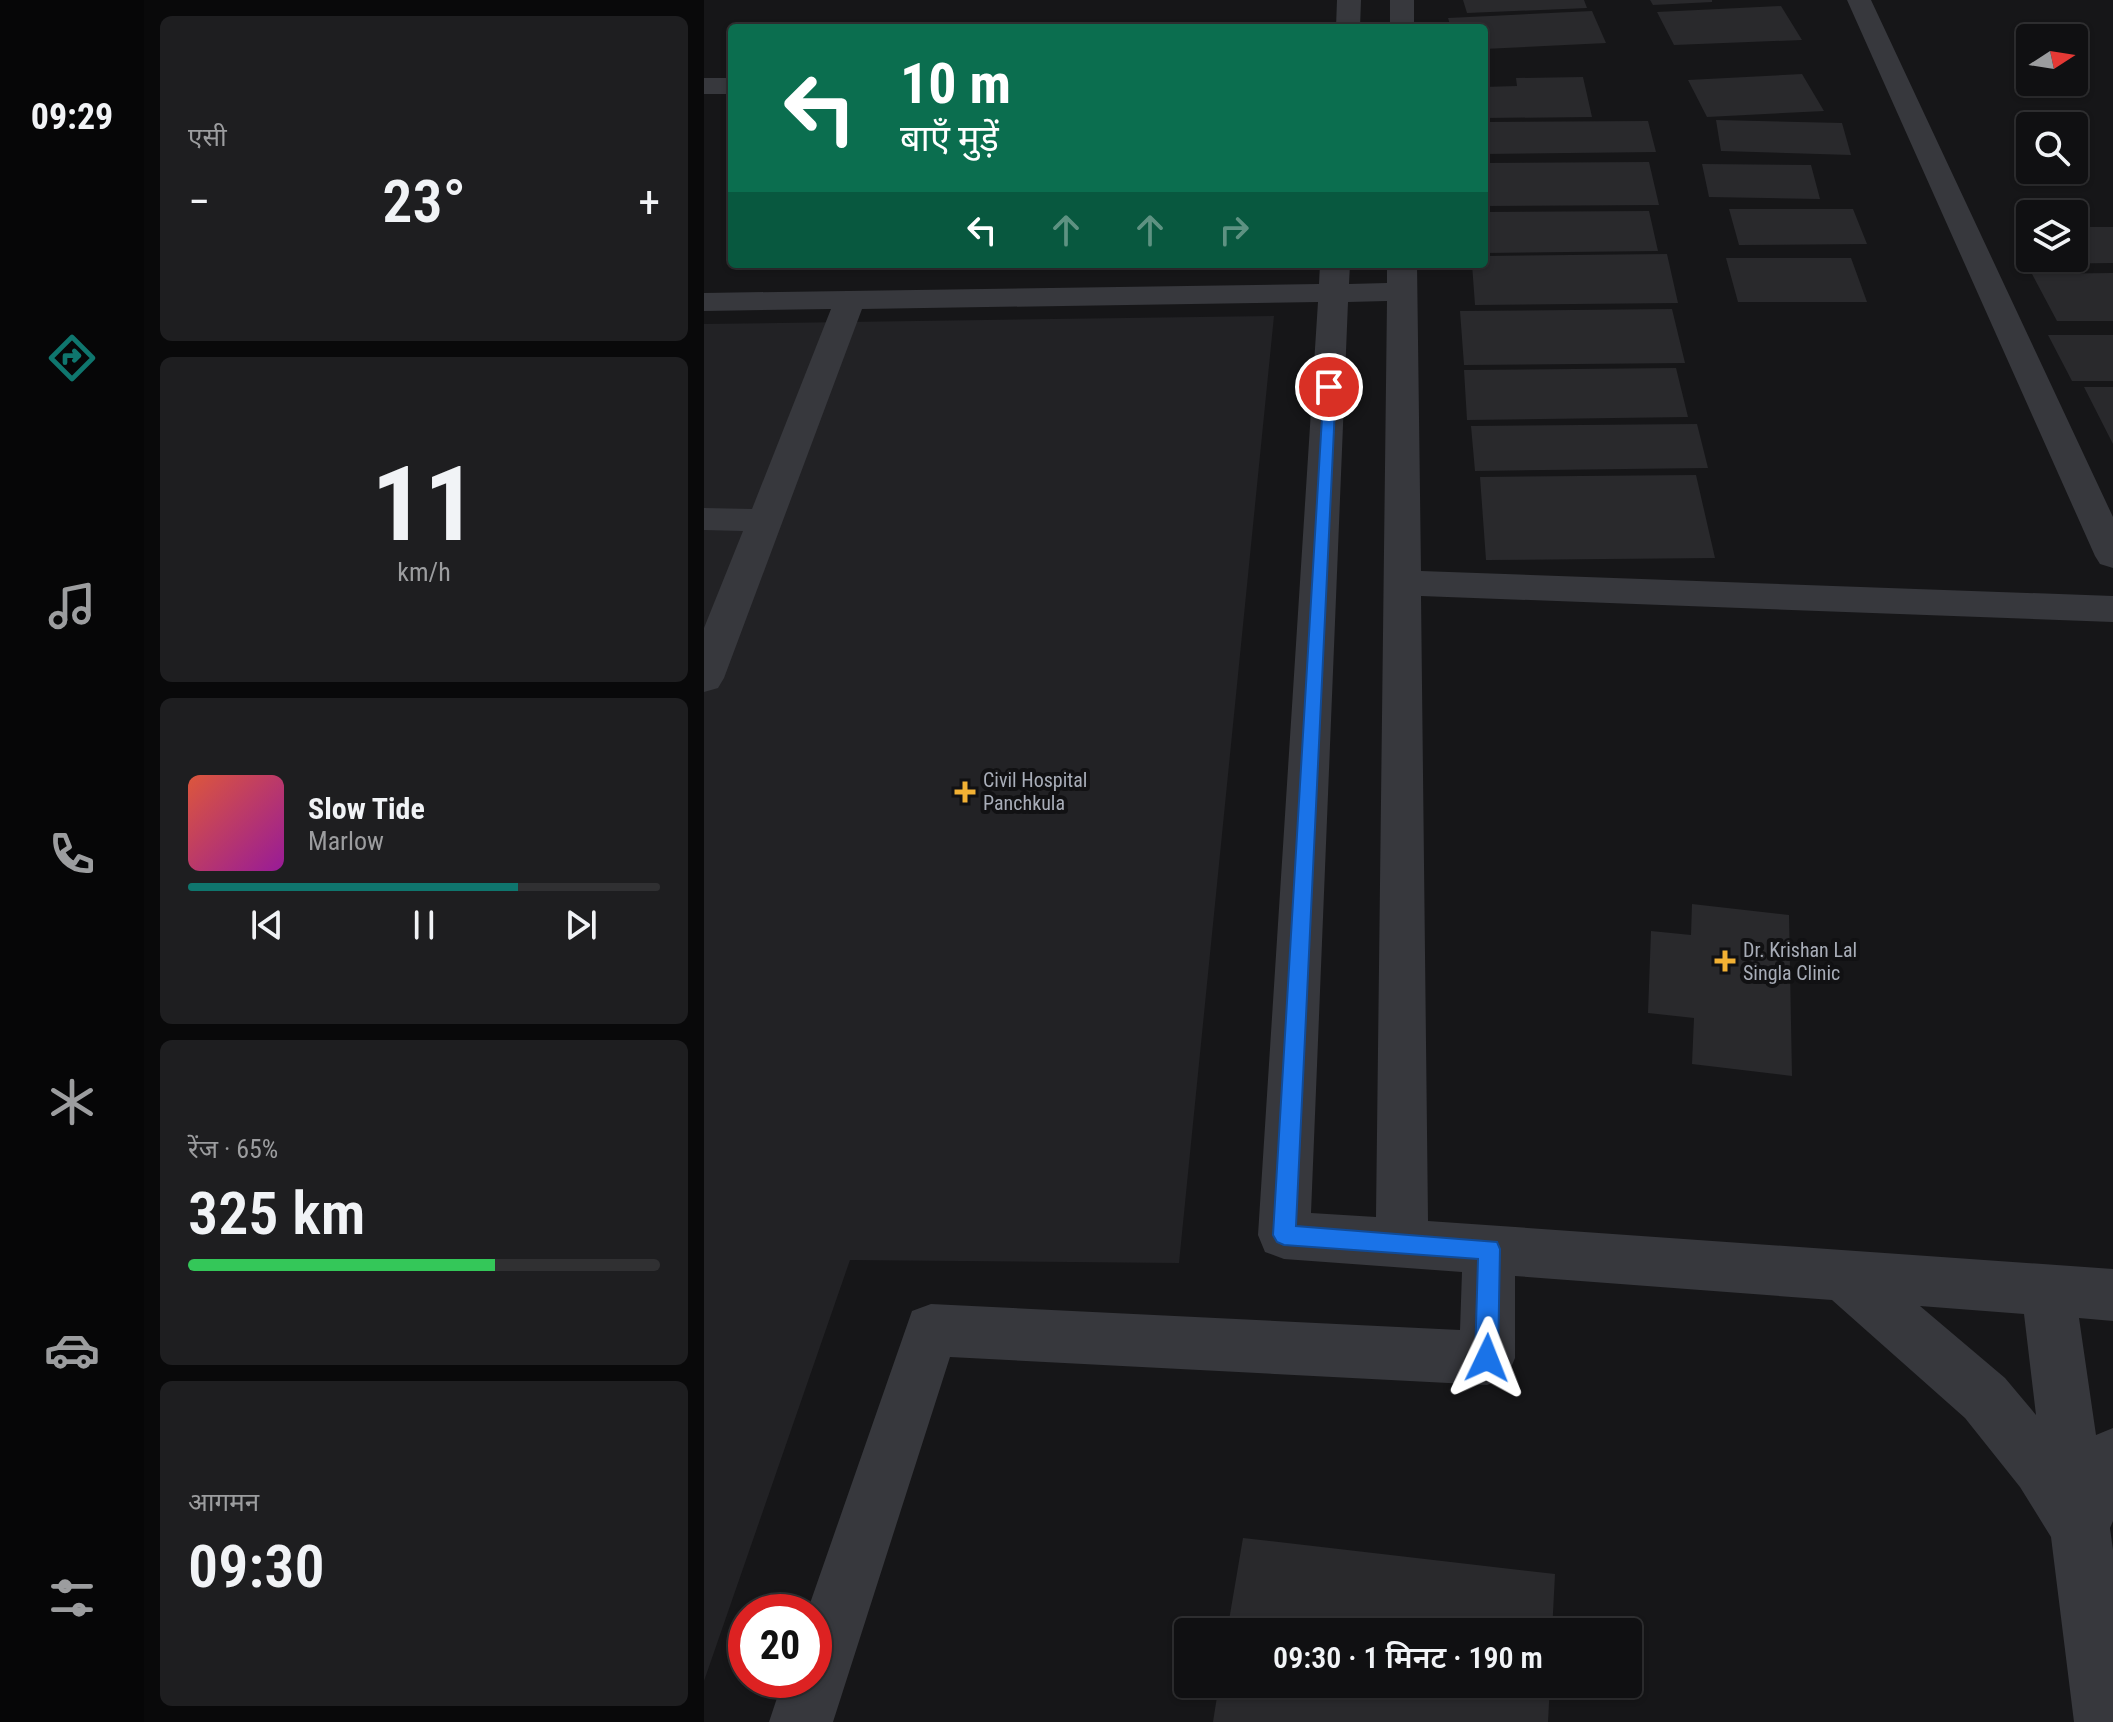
<!DOCTYPE html>
<html lang="hi">
<head>
<meta charset="utf-8">
<style>
	:root { --surface:#101012; --page:#1e1e20; --text:#f1f3f6; --muted:#9c9d9f; --line:#303032; --accent:#0f766e }
	body { margin:0; font-family:"Roboto Condensed","Noto Sans Devanagari",sans-serif; background:var(--page); color:var(--text); height:100vh; display:flex; flex-direction:column; font-size:30px; white-space:nowrap }
	* { box-sizing:border-box; margin:0 }
	p { font-size:26px; color:var(--muted) }
	.icon { flex:none; width:44px; height:44px; fill:none; stroke:currentColor; stroke-width:2; stroke-linecap:round; stroke-linejoin:round }
	.map { position:relative; flex:1; overflow:hidden }
	.side { display:flex; flex-direction:column; gap:16px; padding:16px; background:#09090a; width:560px }
	.side>* { flex:none }
	.guide { position:absolute; left:24px; top:24px; width:760px; height:244px; border-radius:8px; box-shadow:0 2px 6px #0004,0 0 0 2px var(--line); background:#0b6e4f; color:#fff; overflow:hidden }
	.needle { width:52px; rotate:78deg }
	.fabs { position:absolute; left:1312px; top:24px; display:grid; gap:16px }
	.fabs a { display:grid; place-items:center; width:72px; height:72px; border-radius:8px; background:var(--surface); box-shadow:0 2px 6px #0004,0 0 0 2px var(--line); font-size:40px }
	.speed { position:absolute; left:24px; top:1594px; display:flex; gap:16px; font-size:40px; font-weight:700; text-align:center }
	.speed>* { display:grid; place-content:center; width:104px; height:104px; border-radius:50%; background:var(--surface); box-shadow:0 2px 6px #0004,0 0 0 2px var(--line); line-height:1 }
	.speed .limit { border:12px solid #d22; background:#fff; color:#111 }
	.pin { position:absolute; display:grid; place-items:center; width:68px; height:68px; color:#fff; margin:-34px; border:4px solid #fff; border-radius:50%; box-shadow:0 2px 8px #0007 }
	.me { position:absolute; width:88px; margin:-44px; rotate:2deg; stroke-linejoin:round; filter:drop-shadow(0 0 6px #0008) }
	.turn { display:flex; align-items:center; gap:28px; height:168px; padding:0 40px; font-size:36px }
	.turn .icon { width:104px; height:104px; stroke-width:2.5 }
	.turn b { display:block; font-size:56px; line-height:68px }
	.lanes { display:flex; align-items:center; height:76px; padding:0 40px; background:#0003; justify-content:center; gap:40px; direction:ltr }
	.lanes .off { opacity:.35 }
	.big { font-size:60px; font-weight:600; line-height:1.1 }
	.side .tile { flex:1; display:flex; flex-direction:column; justify-content:center; gap:12px; min-width:0; padding:0 28px; border-radius:12px; background:var(--page) }
	.side .dial { align-items:center; gap:0 }
	.dial b { font-size:104px; line-height:1 }
	.song { display:flex; align-items:center; gap:24px }
	.cover { width:96px; height:96px; border-radius:12px; background:linear-gradient(135deg,hsl(10 70% 55%),hsl(300 70% 35%)) }
	.played { height:8px; border-radius:4px; background:linear-gradient(90deg,var(--accent) 70%,var(--line) 70%) }
	.keys { display:flex; justify-content:space-around; direction:ltr }
	.heat { display:flex; justify-content:space-between; align-items:center; font-size:44px; direction:ltr }
	.charge { height:12px; border-radius:6px; background:linear-gradient(90deg,#34c759 65%,var(--line) 0) }
	.trip { position:absolute; left:470px; top:1618px; width:468px; height:80px; border-radius:8px; background:var(--surface); box-shadow:0 2px 6px #0004,0 0 0 2px var(--line); font-weight:600; line-height:80px; text-align:center }
	main { display:flex; flex:1; min-height:0 }
	.menu { display:flex; flex-direction:column; width:144px; justify-content:space-around; align-items:center; background:#060607; color:var(--muted) }
	.menu .icon { width:56px; height:56px }
	.menu .selected { color:var(--accent) }
	.menu b { font-size:36px; color:var(--text) }
	.map>svg:first-child { display:block }
	.built { fill:#222225 }
	.building { fill:#29292c }
	.lines { fill:none; stroke-linecap:round; stroke-linejoin:round }
	.minor { fill:#37383d; fill-rule:evenodd }
	.route { fill:#1a73e8; stroke:#114b97; stroke-width:2 }
	.poi-dot { fill:#f2b134; stroke:#111113; stroke-width:3 }
	.labels { text-anchor:middle; stroke-width:8; stroke-linejoin:round; paint-order:stroke }
	.poi-label { font-size:20px; fill:#a8adb8; stroke:#111113; text-anchor:start }
</style>
</head>
<body>
<main>
<nav class="menu">
<b>09:29</b>
<svg class="icon selected" aria-label="directions" viewBox="0 0 24 24"><path d="M12 3l9 9-9 9-9-9zM9 14v-3h6M13 9l2 2-2 2"/></svg>
<svg class="icon" aria-label="music" viewBox="0 0 24 24"><path d="M9 18V5l10-2v13"/><circle cx="6" cy="18" r="3"/><circle cx="16" cy="16" r="3"/></svg>
<svg class="icon" aria-label="phone" viewBox="0 0 24 24"><path d="M5 4h4l2 5-3 2q2 4 5 5l2-3 5 2v4C11 20 4 13 5 4z"/></svg>
<svg class="icon" aria-label="climate" viewBox="0 0 24 24"><path d="M12 3v18M4 7l16 10M4 17L20 7"/></svg>
<svg class="icon" aria-label="car" viewBox="0 0 24 24"><path d="M5 17H2v-5l4-1 3-4h7l3 4 3 1v5h-3M9 17h6M6 11h13"/><circle cx="7" cy="17" r="2"/><circle cx="17" cy="17" r="2"/></svg>
<svg class="icon" aria-label="filters" viewBox="0 0 24 24"><path d="M4 7h16M4 17h16"/><circle cx="9" cy="7" r="2"/><circle cx="15" cy="17" r="2"/></svg>
</nav>
<section class="side">
<div class="tile"><p>एसी</p>
<div class="heat"><a>−</a><b class="big">23°</b><a>+</a></div>
</div>
<div class="tile dial"><b>11</b><p>km/h</p></div>
<div class="tile">
<div class="song"><i class="cover"></i><div><b>Slow Tide</b><p>Marlow</p></div></div>
<div class="played"></div>
<div class="keys"><svg class="icon" aria-label="previous" viewBox="0 0 24 24"><path d="M18 5L8 12l10 7zM5 5v14"/></svg><svg class="icon" aria-label="pause" viewBox="0 0 24 24"><path d="M8 5v14M16 5v14"/></svg><svg class="icon" aria-label="next" viewBox="0 0 24 24"><path d="M6 5l10 7-10 7zM19 5v14"/></svg></div>
</div>
<div class="tile"><p>रेंज · 65%</p><b class="big">325 km</b><div class="charge"></div></div>
<div class="tile"><p>आगमन</p><b class="big">09:30</b></div>
</section>
<div class="map">
<svg width="1409" height="1722" viewBox="0 0 1409 1722">
	<rect width="100%" height="100%" fill="#161618"/>
	<path class="built" d="M570 316 475 1263 146 1260 0 1681V324Z"/>
	<path class="building" d="M759 0H880L883 8 763 13Z
		M946 0H1008V2L949 5Z
		M1077 6 1098 40 970 45 953 12Z
		M888 11 902 43 780 49V28H747L744 18Z
		M1098 74 1120 111 1003 117 984 80Z
		M879 77 888 117 780 118V87L813 86 812 78Z
		M1012 120 1138 123 1147 155 1017 151Z
		M944 121 952 152 780 154V122Z
		M945 162 955 205 780 206V163Z
		M998 164 1107 165 1116 199 1005 197Z
		M1025 209H1149L1163 244 1035 245Z
		M945 211 954 251 780 253V212Z
		M1370 227H1409V263L1330 264 1326 258H1370Z
		M1310 228H1326V257Z
		M963 254 974 303 771 305 768 264H780V256Z
		M1022 258H1147L1163 302H1034Z
		M1409 273V321H1353L1328 274Z
		M968 309 981 363 760 365 756 311Z
		M1344 335H1409V381H1368Z
		M972 368 984 417 763 420 760 370Z
		M1380 387H1409V444Z
		M993 424 1004 468 771 471 767 426Z
		M992 475 1011 558 782 560 776 477Z
		M988 904 1085 915 1088 1076 988 1064 990 1018 944 1013 947 931 987 935Z
		M539 1538 851 1574 848 1632H523Z
		M515 1684H846L844 1722H509Z"/>
	<g class="lines">
		<path class="minor" d="M633 0H657L656 28H632Z
			M686 0H710V28H686Z
			M1143 0H1167L1409 517V568L1396 564 1391 556Z
			M0 78H28V94H0Z
			M616 264H646L645 284 683 283V264H713L717 571 1409 596V622L717 596 724 1221 1409 1269V1321L1375 1318 1392 1435 1409 1428V1521L1406 1528 1409 1550V1722H1370L1347 1537 1316 1487 1261 1418 1128 1300 811 1276V1358L803 1377 783 1385 246 1357 129 1722H65L79 1680H110V1612H103L208 1311 227 1304 756 1330 758 1272 580 1259 561 1252 554 1235 614 302 158 309 20 678 14 688 0 692V628L39 531 0 530V508L48 509 127 309 0 311V293L615 284ZM683 301 672 1217 607 1213 644 302ZM1216 1306 1320 1314 1332 1415 1301 1378Z"/>
	</g>
	<path class="route" d="M620 384 632 387 592 1226 793 1242 796 1249 794 1358 791 1366 783 1369 774 1366 771 1358 774 1259 580 1245 573 1242 569 1235Z"/>
	<g class="poi-dot">
		<path d="M257 780h8v8h8v8h-8v8h-8v-8h-8v-8h8z"/>
		<path d="M1017 949h8v8h8v8h-8v8h-8v-8h-8v-8h8z"/>
	</g>
	<g class="labels">
		<g class="poi-label">
			<text x="279" y="787">Civil Hospital<tspan x="279" dy="23">Panchkula</tspan></text>
			<text x="1039" y="957">Dr. Krishan Lal<tspan x="1039" dy="23">Singla Clinic</tspan></text>
		</g>
	</g>
</svg>
<div class="fabs">
<a><svg class="needle" viewBox="-14 -14 28 28"><path d="M0-13l5 13h-10z" fill="#e53935"/><path d="M0 13l5-13h-10z" fill="#9c9d9f"/></svg></a>
<a><svg class="icon" aria-label="search" viewBox="0 0 24 24"><circle cx="10" cy="10" r="6"/><path d="M15 15l6 6"/></svg></a>
<a><svg class="icon" aria-label="layers" viewBox="0 0 24 24"><path d="M12 4l9 5-9 5-9-5zM3 14l9 5 9-5"/></svg></a>
</div>
<div class="speed"><div class="limit">20</div></div>
<div class="pin" style="left:625px;top:387px;background:#d93025"><svg class="icon" aria-label="arrive" viewBox="0 0 24 24"><path d="M6 21V4h12l-3 4 3 4H6"/></svg></div>
<svg class="me" style="left:783px;top:1358px" viewBox="-20 -20 40 40"><path d="M0-17L14 15 0 8-14 15z" fill="#1a73e8" stroke="#fff" stroke-width="4"/></svg>
<div class="trip">09:30 · 1 मिनट · 190 m</div>
<div class="guide">
<div class="turn"><svg class="icon" aria-label="left" viewBox="0 0 24 24"><path d="M17 20v-9H6M10 6l-5 5 5 5"/></svg><div><b>10 m</b>बाएँ मुड़ें</div></div>
<div class="lanes"><svg class="icon" aria-label="left" viewBox="0 0 24 24"><path d="M17 20v-9H6M10 6l-5 5 5 5"/></svg><svg class="icon off" aria-label="ahead" viewBox="0 0 24 24"><path d="M12 20V5M6 11l6-6 6 6"/></svg><svg class="icon off" aria-label="ahead" viewBox="0 0 24 24"><path d="M12 20V5M6 11l6-6 6 6"/></svg><svg class="icon off" aria-label="right" viewBox="0 0 24 24"><path d="M7 20v-9h11M14 6l5 5-5 5"/></svg></div>
</div>
</div>
</main>
</body>
</html>
